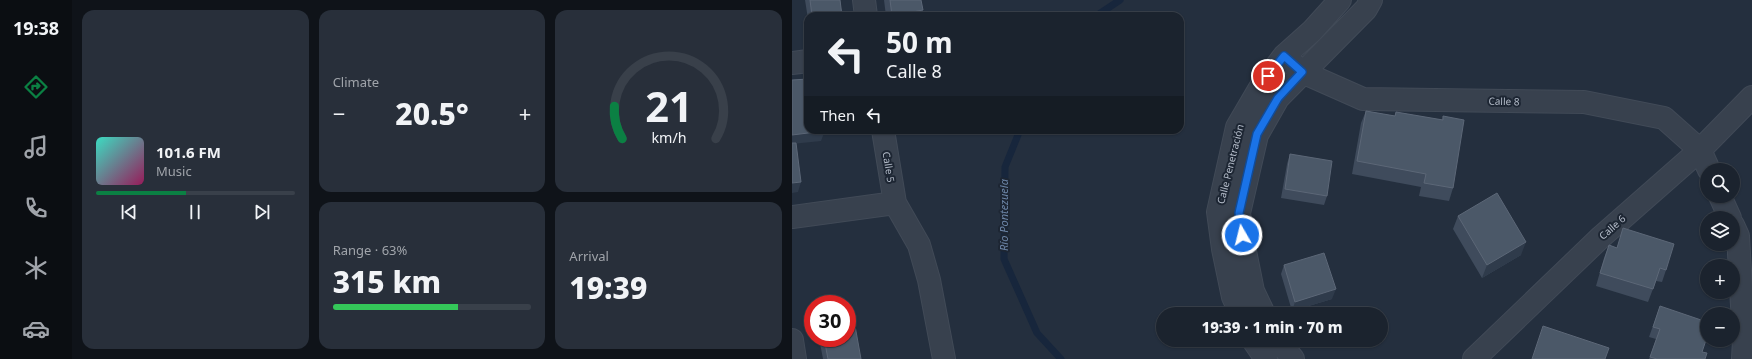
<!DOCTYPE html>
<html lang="en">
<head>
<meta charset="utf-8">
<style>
	:root { --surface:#1b232e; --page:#282f3a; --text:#f1f3f6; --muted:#a0a4aa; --line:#39404a; --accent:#0b8043 }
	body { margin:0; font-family:"Noto Sans",sans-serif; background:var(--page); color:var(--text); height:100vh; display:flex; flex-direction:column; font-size:15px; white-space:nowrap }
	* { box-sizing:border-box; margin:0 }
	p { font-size:13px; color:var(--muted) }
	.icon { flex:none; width:22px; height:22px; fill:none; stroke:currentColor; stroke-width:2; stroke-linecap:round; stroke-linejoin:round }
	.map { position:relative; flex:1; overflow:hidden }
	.sheet { display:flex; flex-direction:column; gap:10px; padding:10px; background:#0f1319; width:720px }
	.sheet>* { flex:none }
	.hud { position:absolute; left:12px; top:12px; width:380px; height:122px; border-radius:12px; box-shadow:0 1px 3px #0004,0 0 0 1px var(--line); background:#1b232e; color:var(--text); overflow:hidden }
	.controls { position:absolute; left:908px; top:163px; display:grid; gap:8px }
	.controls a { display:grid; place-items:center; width:40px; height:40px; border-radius:50%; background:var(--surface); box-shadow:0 1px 3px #0004,0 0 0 1px var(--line); font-size:20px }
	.speed { position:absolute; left:12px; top:295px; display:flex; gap:8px; font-size:20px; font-weight:700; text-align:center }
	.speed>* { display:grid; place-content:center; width:52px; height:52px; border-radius:50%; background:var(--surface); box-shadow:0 1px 3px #0004,0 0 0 1px var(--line); line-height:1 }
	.speed .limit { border:6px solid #d22; background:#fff; color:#111 }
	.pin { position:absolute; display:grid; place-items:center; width:34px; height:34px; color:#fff; margin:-17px; border:2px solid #fff; border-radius:50%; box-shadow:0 1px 4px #0007 }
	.me { position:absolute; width:44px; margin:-22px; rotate:352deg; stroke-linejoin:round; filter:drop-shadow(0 0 3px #0008) }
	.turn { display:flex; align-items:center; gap:14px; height:84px; padding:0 16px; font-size:18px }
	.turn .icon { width:52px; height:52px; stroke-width:2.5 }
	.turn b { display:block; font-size:28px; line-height:34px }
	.then { display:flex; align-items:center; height:38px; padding:0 16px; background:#0003; gap:8px; font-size:15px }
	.big { font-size:30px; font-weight:800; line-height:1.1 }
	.sheet .card { flex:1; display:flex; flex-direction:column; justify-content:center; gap:6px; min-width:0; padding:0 14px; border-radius:12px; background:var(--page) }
	.sheet .dial { align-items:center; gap:0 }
	.dial svg { height:104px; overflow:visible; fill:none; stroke:var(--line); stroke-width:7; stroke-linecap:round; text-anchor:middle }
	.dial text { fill:var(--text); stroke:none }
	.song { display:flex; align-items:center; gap:12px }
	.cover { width:48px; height:48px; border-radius:6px; background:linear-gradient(135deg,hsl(170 70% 55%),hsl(330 70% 35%)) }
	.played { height:4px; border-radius:2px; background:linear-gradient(90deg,var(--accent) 45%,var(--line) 45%) }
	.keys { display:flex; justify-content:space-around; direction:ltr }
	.heat { display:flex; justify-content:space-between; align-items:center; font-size:22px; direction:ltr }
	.charge { height:6px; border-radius:3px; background:linear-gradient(90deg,#34c759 63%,var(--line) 0) }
	.sheet .tiles { flex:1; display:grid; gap:10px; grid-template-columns:repeat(3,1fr) }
	.card:first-child { grid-row:span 2 }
	.trip { position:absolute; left:364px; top:307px; width:232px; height:40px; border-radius:20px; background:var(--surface); box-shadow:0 1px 3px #0004,0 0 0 1px var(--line); font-weight:800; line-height:40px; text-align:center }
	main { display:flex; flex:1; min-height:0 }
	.tab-bar { display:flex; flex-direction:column; width:72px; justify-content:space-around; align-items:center; background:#0b0e12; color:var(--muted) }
	.tab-bar .icon { width:28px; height:28px }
	.tab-bar .active { color:var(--accent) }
	.tab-bar b { font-size:18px; color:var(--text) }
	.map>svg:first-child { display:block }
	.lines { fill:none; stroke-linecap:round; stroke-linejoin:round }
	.stream { stroke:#17263c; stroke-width:7 }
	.street-casing { stroke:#414a57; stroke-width:24 }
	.street { stroke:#38414e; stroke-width:22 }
	.wall { fill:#3f4b5c }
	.shaded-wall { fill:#2f3b4b }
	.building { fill:#4b5868; stroke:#5c6777 }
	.route-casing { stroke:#114b97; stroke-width:10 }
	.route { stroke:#1a73e8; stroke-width:7 }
	.labels { text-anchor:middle; stroke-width:4; stroke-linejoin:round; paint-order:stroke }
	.street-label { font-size:10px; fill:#b4bcc9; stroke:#1d2633 }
	.water-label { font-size:11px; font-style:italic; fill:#6d86a8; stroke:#1d2633 }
</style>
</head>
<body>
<main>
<nav class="tab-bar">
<b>19:38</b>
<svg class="icon active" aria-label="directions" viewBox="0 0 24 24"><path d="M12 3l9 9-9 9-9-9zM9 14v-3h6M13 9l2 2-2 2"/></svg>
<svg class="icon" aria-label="music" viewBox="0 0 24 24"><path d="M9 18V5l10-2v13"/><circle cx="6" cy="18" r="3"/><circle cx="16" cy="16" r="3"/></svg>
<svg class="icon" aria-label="phone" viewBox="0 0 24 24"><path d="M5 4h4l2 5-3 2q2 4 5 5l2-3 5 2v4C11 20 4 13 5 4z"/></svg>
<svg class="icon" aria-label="climate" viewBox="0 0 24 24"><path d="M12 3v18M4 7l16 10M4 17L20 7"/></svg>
<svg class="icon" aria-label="car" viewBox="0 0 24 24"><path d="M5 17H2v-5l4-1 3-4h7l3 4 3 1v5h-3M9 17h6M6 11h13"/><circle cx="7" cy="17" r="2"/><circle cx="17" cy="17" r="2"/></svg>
</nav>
<section class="sheet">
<div class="tiles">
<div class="card">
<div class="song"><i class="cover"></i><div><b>101.6 FM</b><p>Music</p></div></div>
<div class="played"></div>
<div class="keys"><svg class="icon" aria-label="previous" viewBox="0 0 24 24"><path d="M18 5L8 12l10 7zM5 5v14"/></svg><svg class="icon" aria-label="pause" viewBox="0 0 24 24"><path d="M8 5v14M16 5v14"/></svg><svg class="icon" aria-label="next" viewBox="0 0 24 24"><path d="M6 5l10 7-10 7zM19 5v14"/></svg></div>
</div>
<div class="card"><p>Climate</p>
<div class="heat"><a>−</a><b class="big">20.5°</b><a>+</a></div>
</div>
<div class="card dial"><svg viewBox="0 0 100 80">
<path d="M14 69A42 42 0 1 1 86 69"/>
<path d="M14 69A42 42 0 0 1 8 44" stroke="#0b8043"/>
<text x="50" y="56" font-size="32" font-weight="700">21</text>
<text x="50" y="72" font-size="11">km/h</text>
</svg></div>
<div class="card"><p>Range · 63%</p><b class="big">315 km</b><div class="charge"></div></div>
<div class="card"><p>Arrival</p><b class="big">19:39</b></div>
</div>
</section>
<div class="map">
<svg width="960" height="359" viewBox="0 0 960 359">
	<rect width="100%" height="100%" fill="#242f3e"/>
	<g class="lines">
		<path class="stream" d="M304 16 328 0
			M228 130 213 167 212 259 245 333 269 359"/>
		<defs>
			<path id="street" d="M72 0 74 16
				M492 56 510 72 571 99 792 102 872 118 908 150 917 170
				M0 63 16 61
				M91 130 103 203
				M928 196 938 218
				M0 217 103 203 127 245 137 280 152 359
				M941 225 946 236 952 340 951 359
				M449 314 441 297 431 249 426 212 445 127 469 86 492 56 520 31 548 0
				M472 314 461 291 452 246 447 213 465 135 486 98 574 9 579 0
				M0 340 3 359
				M461 340 474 359
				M486 340 501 359
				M682 359 809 237 908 150 960 97"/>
		</defs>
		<use href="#street" class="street-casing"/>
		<use href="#street" class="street"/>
	</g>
	<path class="wall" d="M13 0H48L50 16H16V19Z
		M92 0H129L131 10 129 16H94Z
		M574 111 603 116 604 112 650 120 651 116 661 188 657 201 627 196 629 187 560 174 569 123Z
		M498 154 535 196 532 205 489 198 495 164Z
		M666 216 729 255 690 278 661 229Z
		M831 228 874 270 870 282 864 281 856 302 804 286 812 258 817 245 825 248Z
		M492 265 540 299 500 311 489 274Z
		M868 306 910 352 913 359H857L864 339 857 337Z
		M27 338H55L69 359H31Z"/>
	<path class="shaded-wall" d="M131 10 129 16H100Z
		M29 130H59L32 133 29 141 0 144V135Z
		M9 182 6 192 0 193V183Z
		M734 242 729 255 690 278 695 265Z
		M544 289 540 299 500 311 503 302Z"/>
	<path class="building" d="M18 0H48L50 16H20Z
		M98 0H129L131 10 100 16Z
		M16 79V130H32V131L0 135V80Z
		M574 111 603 116 604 112 651 120V116L672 120 661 188 632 183 634 174 565 161Z
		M0 143H4L9 182 0 183Z
		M498 154 540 161 535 196 493 189Z
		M705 193 734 242 695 265 666 216Z
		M831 228 882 244 874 270 868 268 861 289 808 273 817 245 825 248Z
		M532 253 544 289 503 302 492 265Z
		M868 306 915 322V337L910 352 915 353 913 359H865L858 357 868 329 861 327Z
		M60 309 69 359H36L32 338H55V310Z
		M751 326 817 348 813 359H740Z"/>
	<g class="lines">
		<defs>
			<path id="route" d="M450 235 447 213 465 134 486 98 510 72 492 56 476 76"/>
		</defs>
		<use href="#route" class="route-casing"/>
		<use href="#route" class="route"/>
	</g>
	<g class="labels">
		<g class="street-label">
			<text transform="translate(712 101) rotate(1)" y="4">Calle 8</text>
			<text transform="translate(438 164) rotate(-76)" y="4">Calle Penetración</text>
			<text transform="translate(97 167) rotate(81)" y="4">Calle 5</text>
			<text transform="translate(820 227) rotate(-41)" y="4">Calle 6</text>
		</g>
		<g class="water-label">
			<text transform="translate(212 215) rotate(-90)" y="4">Río Pontezuela</text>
		</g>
	</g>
</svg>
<div class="controls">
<a><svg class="icon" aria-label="search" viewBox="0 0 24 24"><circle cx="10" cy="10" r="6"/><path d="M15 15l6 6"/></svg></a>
<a><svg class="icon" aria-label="layers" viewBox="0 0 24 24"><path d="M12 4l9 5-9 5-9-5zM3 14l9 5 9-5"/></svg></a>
<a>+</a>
<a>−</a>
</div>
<div class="speed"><div class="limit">30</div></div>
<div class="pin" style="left:476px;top:76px;background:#d93025"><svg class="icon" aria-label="arrive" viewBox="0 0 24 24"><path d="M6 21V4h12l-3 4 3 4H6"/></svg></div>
<svg class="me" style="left:450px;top:235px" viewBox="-20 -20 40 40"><circle r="17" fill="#1a73e8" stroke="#fff" stroke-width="3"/><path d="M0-11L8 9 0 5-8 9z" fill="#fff"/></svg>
<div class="trip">19:39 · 1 min · 70 m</div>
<div class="hud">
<div class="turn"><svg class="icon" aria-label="left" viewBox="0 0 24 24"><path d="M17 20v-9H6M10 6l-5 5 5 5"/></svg><div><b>50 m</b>Calle 8</div></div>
<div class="then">Then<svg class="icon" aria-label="left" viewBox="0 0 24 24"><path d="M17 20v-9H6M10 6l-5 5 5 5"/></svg></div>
</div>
</div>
</main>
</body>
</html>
